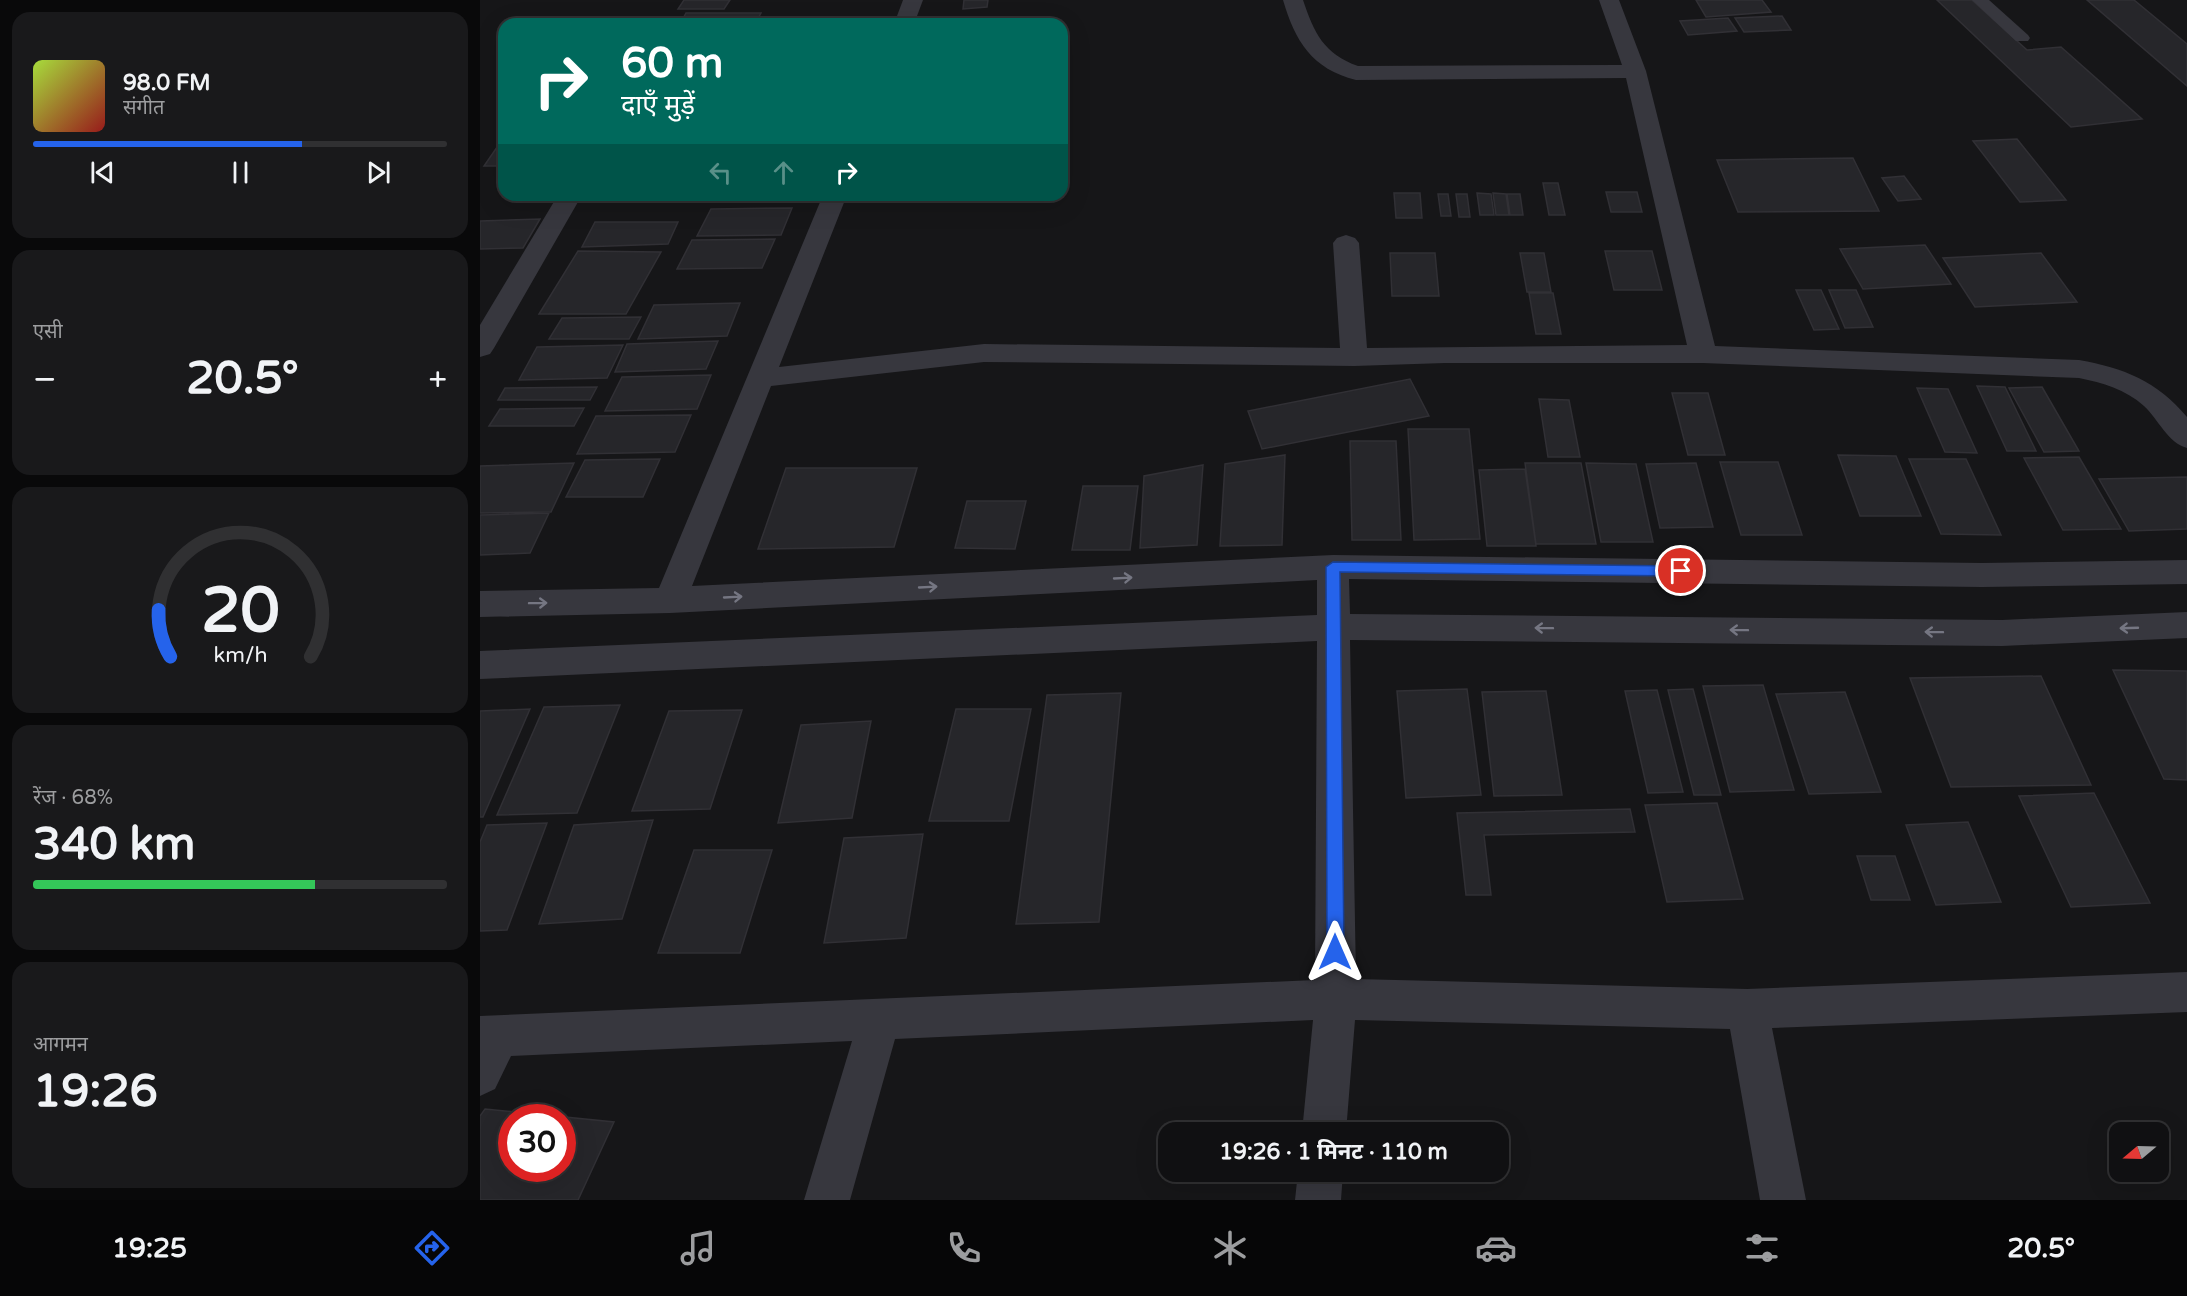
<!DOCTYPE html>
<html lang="hi">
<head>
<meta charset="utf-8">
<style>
	:root { --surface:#101012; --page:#19191b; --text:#f1f3f6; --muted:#9c9d9f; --line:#303032; --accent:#2563eb }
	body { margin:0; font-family:"Varela Round","Noto Sans Devanagari",sans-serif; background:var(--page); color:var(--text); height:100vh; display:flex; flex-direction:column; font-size:22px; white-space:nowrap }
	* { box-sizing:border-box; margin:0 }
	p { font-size:20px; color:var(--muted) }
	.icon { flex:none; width:33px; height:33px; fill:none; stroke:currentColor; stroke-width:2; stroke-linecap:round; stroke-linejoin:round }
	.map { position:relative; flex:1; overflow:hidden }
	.side { display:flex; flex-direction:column; gap:12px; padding:12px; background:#09090a; width:480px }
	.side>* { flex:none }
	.banner { position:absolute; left:18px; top:18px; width:570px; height:183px; border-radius:18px; box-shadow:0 6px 24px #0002,0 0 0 2px var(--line); background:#00695c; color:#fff; overflow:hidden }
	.needle { width:39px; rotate:251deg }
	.buttons { position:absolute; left:1629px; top:1122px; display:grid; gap:12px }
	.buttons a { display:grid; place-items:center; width:60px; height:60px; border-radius:12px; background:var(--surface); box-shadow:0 6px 24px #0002,0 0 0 2px var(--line); font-size:30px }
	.speed { position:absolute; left:18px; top:1104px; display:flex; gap:12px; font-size:30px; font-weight:700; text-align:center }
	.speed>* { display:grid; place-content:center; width:78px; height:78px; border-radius:50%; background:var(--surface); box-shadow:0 6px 24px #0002,0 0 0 2px var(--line); line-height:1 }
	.speed .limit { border:9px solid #d22; background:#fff; color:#111 }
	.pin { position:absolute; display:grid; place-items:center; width:51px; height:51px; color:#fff; margin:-26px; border:3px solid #fff; border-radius:50%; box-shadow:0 2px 6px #0007 }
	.me { position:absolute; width:66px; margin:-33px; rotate:0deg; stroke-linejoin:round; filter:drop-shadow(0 0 4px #0008) }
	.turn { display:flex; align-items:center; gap:21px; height:126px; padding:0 24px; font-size:27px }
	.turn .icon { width:78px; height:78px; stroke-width:2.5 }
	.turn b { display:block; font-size:42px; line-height:51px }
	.lanes { display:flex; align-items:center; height:57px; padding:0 24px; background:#0003; justify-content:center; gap:30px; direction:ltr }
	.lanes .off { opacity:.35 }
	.big { font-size:45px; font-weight:700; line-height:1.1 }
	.side .widget { flex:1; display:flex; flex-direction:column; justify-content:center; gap:9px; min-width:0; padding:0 21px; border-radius:18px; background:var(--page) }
	.side .dial { align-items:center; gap:0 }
	.dial svg { height:156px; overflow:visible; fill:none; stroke:var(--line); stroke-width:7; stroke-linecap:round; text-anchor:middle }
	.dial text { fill:var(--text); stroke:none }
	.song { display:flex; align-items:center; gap:18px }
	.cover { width:72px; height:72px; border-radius:9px; background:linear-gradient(135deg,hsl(80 70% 55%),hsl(0 70% 35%)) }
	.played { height:6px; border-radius:3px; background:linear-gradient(90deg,var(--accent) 65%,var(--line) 65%) }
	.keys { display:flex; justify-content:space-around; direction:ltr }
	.heat { display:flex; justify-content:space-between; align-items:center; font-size:33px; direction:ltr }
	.charge { height:9px; border-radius:4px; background:linear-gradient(90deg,#34c759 68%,var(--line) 0) }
	.trip { position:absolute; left:678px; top:1122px; width:351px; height:60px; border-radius:18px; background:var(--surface); box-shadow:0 6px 24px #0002,0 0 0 2px var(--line); font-weight:700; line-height:60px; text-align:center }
	.tabs { display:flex; height:96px; justify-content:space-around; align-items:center; background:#060607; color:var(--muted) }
	.tabs .icon { width:42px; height:42px }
	.tabs .active { color:var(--accent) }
	.tabs b { font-size:27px; color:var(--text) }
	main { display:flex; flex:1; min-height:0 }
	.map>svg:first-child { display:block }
	.building { fill:#26262a; stroke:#313035; stroke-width:1.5; fill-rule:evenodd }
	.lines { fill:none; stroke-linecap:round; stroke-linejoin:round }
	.lane { fill:#37373e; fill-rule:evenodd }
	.street { fill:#37373e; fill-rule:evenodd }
	.oneway { stroke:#757682 }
	.route { fill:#2563eb; stroke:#184099; stroke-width:1.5 }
</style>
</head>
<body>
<main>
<section class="side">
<div class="widget">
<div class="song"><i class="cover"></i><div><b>98.0 FM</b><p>संगीत</p></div></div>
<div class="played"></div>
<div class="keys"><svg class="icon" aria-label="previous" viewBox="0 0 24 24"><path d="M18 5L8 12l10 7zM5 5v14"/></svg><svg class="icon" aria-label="pause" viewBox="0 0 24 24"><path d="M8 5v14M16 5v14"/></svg><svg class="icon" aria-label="next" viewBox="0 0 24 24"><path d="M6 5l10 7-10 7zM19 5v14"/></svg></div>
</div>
<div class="widget"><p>एसी</p>
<div class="heat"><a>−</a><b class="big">20.5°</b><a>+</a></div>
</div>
<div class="widget dial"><svg viewBox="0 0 100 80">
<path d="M14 69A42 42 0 1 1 86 69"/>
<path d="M14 69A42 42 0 0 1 8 45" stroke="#2563eb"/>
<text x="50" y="56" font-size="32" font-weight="700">20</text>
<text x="50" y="72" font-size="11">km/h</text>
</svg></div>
<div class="widget"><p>रेंज · 68%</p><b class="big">340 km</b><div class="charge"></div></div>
<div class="widget"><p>आगमन</p><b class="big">19:26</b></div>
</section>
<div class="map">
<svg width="1707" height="1200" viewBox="0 0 1707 1200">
	<rect width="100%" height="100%" fill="#161618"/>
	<path class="building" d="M204 0H250L244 9H198Z
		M484 0H508L507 7 483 9Z
		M1216 0H1282L1291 12 1226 17Z
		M1457 0H1492L1547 50 1581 47 1662 119 1591 127Z
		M1607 0H1654L1707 44V86Z
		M206 13H281L275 24H200Z
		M1302 16 1311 30 1264 32 1255 18Z
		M1248 18 1257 31 1208 35 1200 21Z
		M1537 139 1586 200 1540 202 1493 141Z
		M22 140 24 166H4Z
		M1373 158 1399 211 1258 212 1237 160Z
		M1424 176 1441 199 1418 201 1402 178Z
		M1063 183H1078L1085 215H1069Z
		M1126 192H1157L1162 212H1131Z
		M914 193H940L942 218H916Z
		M997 193 1011 194 1014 215H1000Z
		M1013 193 1026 194 1029 215H1016Z
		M958 194H968L971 216H961Z
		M976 194H987L990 217H979Z
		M1027 194H1040L1043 215H1030Z
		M312 208 301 235 217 236 231 209Z
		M60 219 43 248 0 249V221Z
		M115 222H198L188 244 102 247Z
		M295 239 282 268 197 269 212 240Z
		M1445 245 1471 284 1383 289 1360 249Z
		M98 251 181 252 146 314H59Z
		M1125 251H1172L1182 290H1134Z
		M910 253H955L959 296H912Z
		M1040 253H1064L1071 292H1047Z
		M1561 253 1597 302 1495 307 1463 258Z
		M1316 290H1341L1359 329 1334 330Z
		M1349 290H1376L1393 327 1365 328Z
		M1049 293H1073L1081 334H1056Z
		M260 303 247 336 158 339 174 305Z
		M161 317 149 339H69L82 318Z
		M238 341 226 369 135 372 147 344Z
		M143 345 127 378 39 380 57 347Z
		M231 375 217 409 125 411 142 377Z
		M930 379 949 416 782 449 768 411Z
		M1497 386 1525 387 1556 451H1527Z
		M117 387 110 400H18L25 388Z
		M1562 387 1599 451 1564 452 1529 388Z
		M1437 388 1468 389 1497 453 1465 452Z
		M1192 393H1228L1245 455H1208Z
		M1059 399 1089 400 1100 457H1068Z
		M104 408 94 426H9L20 409Z
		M211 415 195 452 97 454 116 416Z
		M928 429H989L1000 539 934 540Z
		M870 441H916L921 540H872Z
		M805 455 802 545 740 546 745 464Z
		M1358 455 1416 456 1441 516H1380Z
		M1599 457 1641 529 1583 530 1544 458Z
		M180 459 163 497H86L105 460Z
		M1429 459H1486L1521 535 1461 534Z
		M1240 462H1298L1322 535H1261Z
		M94 463 71 512 0 513V466Z
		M1045 463H1101L1116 544H1056Z
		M1106 463 1156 464 1173 542H1121Z
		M1216 463 1233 527 1180 528 1166 464Z
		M723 465 717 545 660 548 664 476Z
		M306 468H437L414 547 278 549Z
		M1045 469 1056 546H1007L999 470Z
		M1707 477V529L1649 531 1619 479Z
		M603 486H658L650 550H592Z
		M487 501H546L535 549 475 548Z
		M69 513 50 553 0 555V515Z
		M1633 670 1707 671V780L1684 779Z
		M1561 676 1611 785 1471 787 1430 678Z
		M1283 685 1314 790 1250 792 1223 686Z
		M987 689 1001 795 926 798 917 691Z
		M1213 689 1241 795H1214L1188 690Z
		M1177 690 1203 792 1168 793 1145 691Z
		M1066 691 1082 795 1014 796 1002 692Z
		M1365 692 1401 792 1329 794 1296 694Z
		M641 693 619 922 536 924 567 695Z
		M140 705 97 813 17 815 64 707Z
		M50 709 3 817H0V711Z
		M476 709H551L529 821H449Z
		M262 710 230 809 152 811 189 711Z
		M391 721 372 818 298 823 321 725Z
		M1614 793 1670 903 1591 907 1539 796Z
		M1237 803 1263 899 1187 902 1165 805Z
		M1150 809 1155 832 1004 835 1011 895H986L977 813Z
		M173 820 142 919 59 924 94 825Z
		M1488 822 1521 902 1456 905 1426 825Z
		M67 823 27 930 0 931V842L7 825Z
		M443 834 426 938 344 943 364 838Z
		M214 850H292L260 953H178Z
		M1377 856H1415L1430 900H1391Z
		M5 1109 134 1122 98 1200H0V1116ZM32 1118H82V1168H32Z"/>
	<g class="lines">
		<path class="lane" d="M1492 0H1509L1548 35 1550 38 1548 41H1536Z"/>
		<path class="street" d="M423 0H443L434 24H414Z
			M803 0H823C834 33 844 54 878 66L1142 65 1119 0H1139L1166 71 1235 346 1599 360C1644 368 1677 381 1707 417V448C1688 443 1678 419 1664 406 1645 389 1623 383 1599 378L1223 363H965L874 366 504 362 291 386 212 586 853 555 1502 563 1707 560V584L1502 587 869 579 870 614 1522 620 1707 612V638L1522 646 870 640 876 979 1267 989 1707 972V1012L1292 1028 1326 1200H1280L1250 1029 875 1020 866 1132H822L833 1020 415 1039 370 1200H324L372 1041 31 1056 15 1089 0 1096V1016L835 980 837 641 0 679V651L837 615V580L190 613 0 617V591L179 588 343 195H367L299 367 504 344 860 348 853 243 857 238 866 235 875 238 879 243 887 348 1207 345 1146 78 876 80C832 69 815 41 803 0Z
			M78 195H102L14 348 10 354 0 357V325Z
			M818 1172H863L861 1200H815Z"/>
	</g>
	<defs><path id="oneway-shaft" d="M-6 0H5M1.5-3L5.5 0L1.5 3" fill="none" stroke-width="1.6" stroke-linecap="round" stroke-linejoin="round" transform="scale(1.5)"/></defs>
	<g class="oneway">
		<use href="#oneway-shaft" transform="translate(643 578) rotate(-3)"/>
		<use href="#oneway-shaft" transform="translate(448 587) rotate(-3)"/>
		<use href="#oneway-shaft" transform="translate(253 597) rotate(-3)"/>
		<use href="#oneway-shaft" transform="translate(58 603) rotate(-1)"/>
		<use href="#oneway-shaft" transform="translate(1064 628) rotate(-179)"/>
		<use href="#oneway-shaft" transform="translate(1649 628) rotate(178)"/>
		<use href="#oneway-shaft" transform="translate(1259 630) rotate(-179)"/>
		<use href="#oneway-shaft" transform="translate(1454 632) rotate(-179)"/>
	</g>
	<path class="route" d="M853 562 1201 566 1208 571 1201 576 860 572 864 952 861 958 855 960 850 958 847 952 846 567Z"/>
</svg>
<div class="buttons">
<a><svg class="needle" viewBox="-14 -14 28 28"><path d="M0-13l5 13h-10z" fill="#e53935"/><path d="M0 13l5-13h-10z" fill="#9c9d9f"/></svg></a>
</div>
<div class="speed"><div class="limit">30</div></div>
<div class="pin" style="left:1201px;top:571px;background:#d93025"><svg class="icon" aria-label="arrive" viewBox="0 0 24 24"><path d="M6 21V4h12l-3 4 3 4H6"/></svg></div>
<svg class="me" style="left:855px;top:952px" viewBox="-20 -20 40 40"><path d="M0-17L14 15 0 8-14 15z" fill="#2563eb" stroke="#fff" stroke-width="4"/></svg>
<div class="trip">19:26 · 1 मिनट · 110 m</div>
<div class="banner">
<div class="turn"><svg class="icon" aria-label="right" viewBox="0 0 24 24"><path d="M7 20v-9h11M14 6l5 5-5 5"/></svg><div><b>60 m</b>दाएँ मुड़ें</div></div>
<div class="lanes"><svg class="icon off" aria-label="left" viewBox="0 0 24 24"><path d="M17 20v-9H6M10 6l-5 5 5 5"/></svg><svg class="icon off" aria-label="ahead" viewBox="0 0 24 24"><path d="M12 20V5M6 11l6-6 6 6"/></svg><svg class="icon" aria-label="right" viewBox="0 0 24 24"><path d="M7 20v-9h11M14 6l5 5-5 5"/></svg></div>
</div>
</div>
</main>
<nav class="tabs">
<b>19:25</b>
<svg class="icon active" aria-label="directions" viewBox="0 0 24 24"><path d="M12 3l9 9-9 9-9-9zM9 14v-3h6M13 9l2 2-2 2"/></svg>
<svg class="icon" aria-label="music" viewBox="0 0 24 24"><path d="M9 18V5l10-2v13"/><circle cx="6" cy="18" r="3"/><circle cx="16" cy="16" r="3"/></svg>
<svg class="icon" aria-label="phone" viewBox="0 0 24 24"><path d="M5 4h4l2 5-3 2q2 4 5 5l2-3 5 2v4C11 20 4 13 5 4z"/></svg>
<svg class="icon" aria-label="climate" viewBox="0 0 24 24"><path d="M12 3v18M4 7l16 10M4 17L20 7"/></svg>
<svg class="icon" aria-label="car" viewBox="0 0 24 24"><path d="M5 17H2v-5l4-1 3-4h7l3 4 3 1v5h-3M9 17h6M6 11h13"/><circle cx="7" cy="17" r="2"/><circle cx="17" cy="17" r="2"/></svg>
<svg class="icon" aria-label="filters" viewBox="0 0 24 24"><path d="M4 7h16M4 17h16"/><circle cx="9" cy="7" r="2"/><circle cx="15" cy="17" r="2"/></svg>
<b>20.5°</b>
</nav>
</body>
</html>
